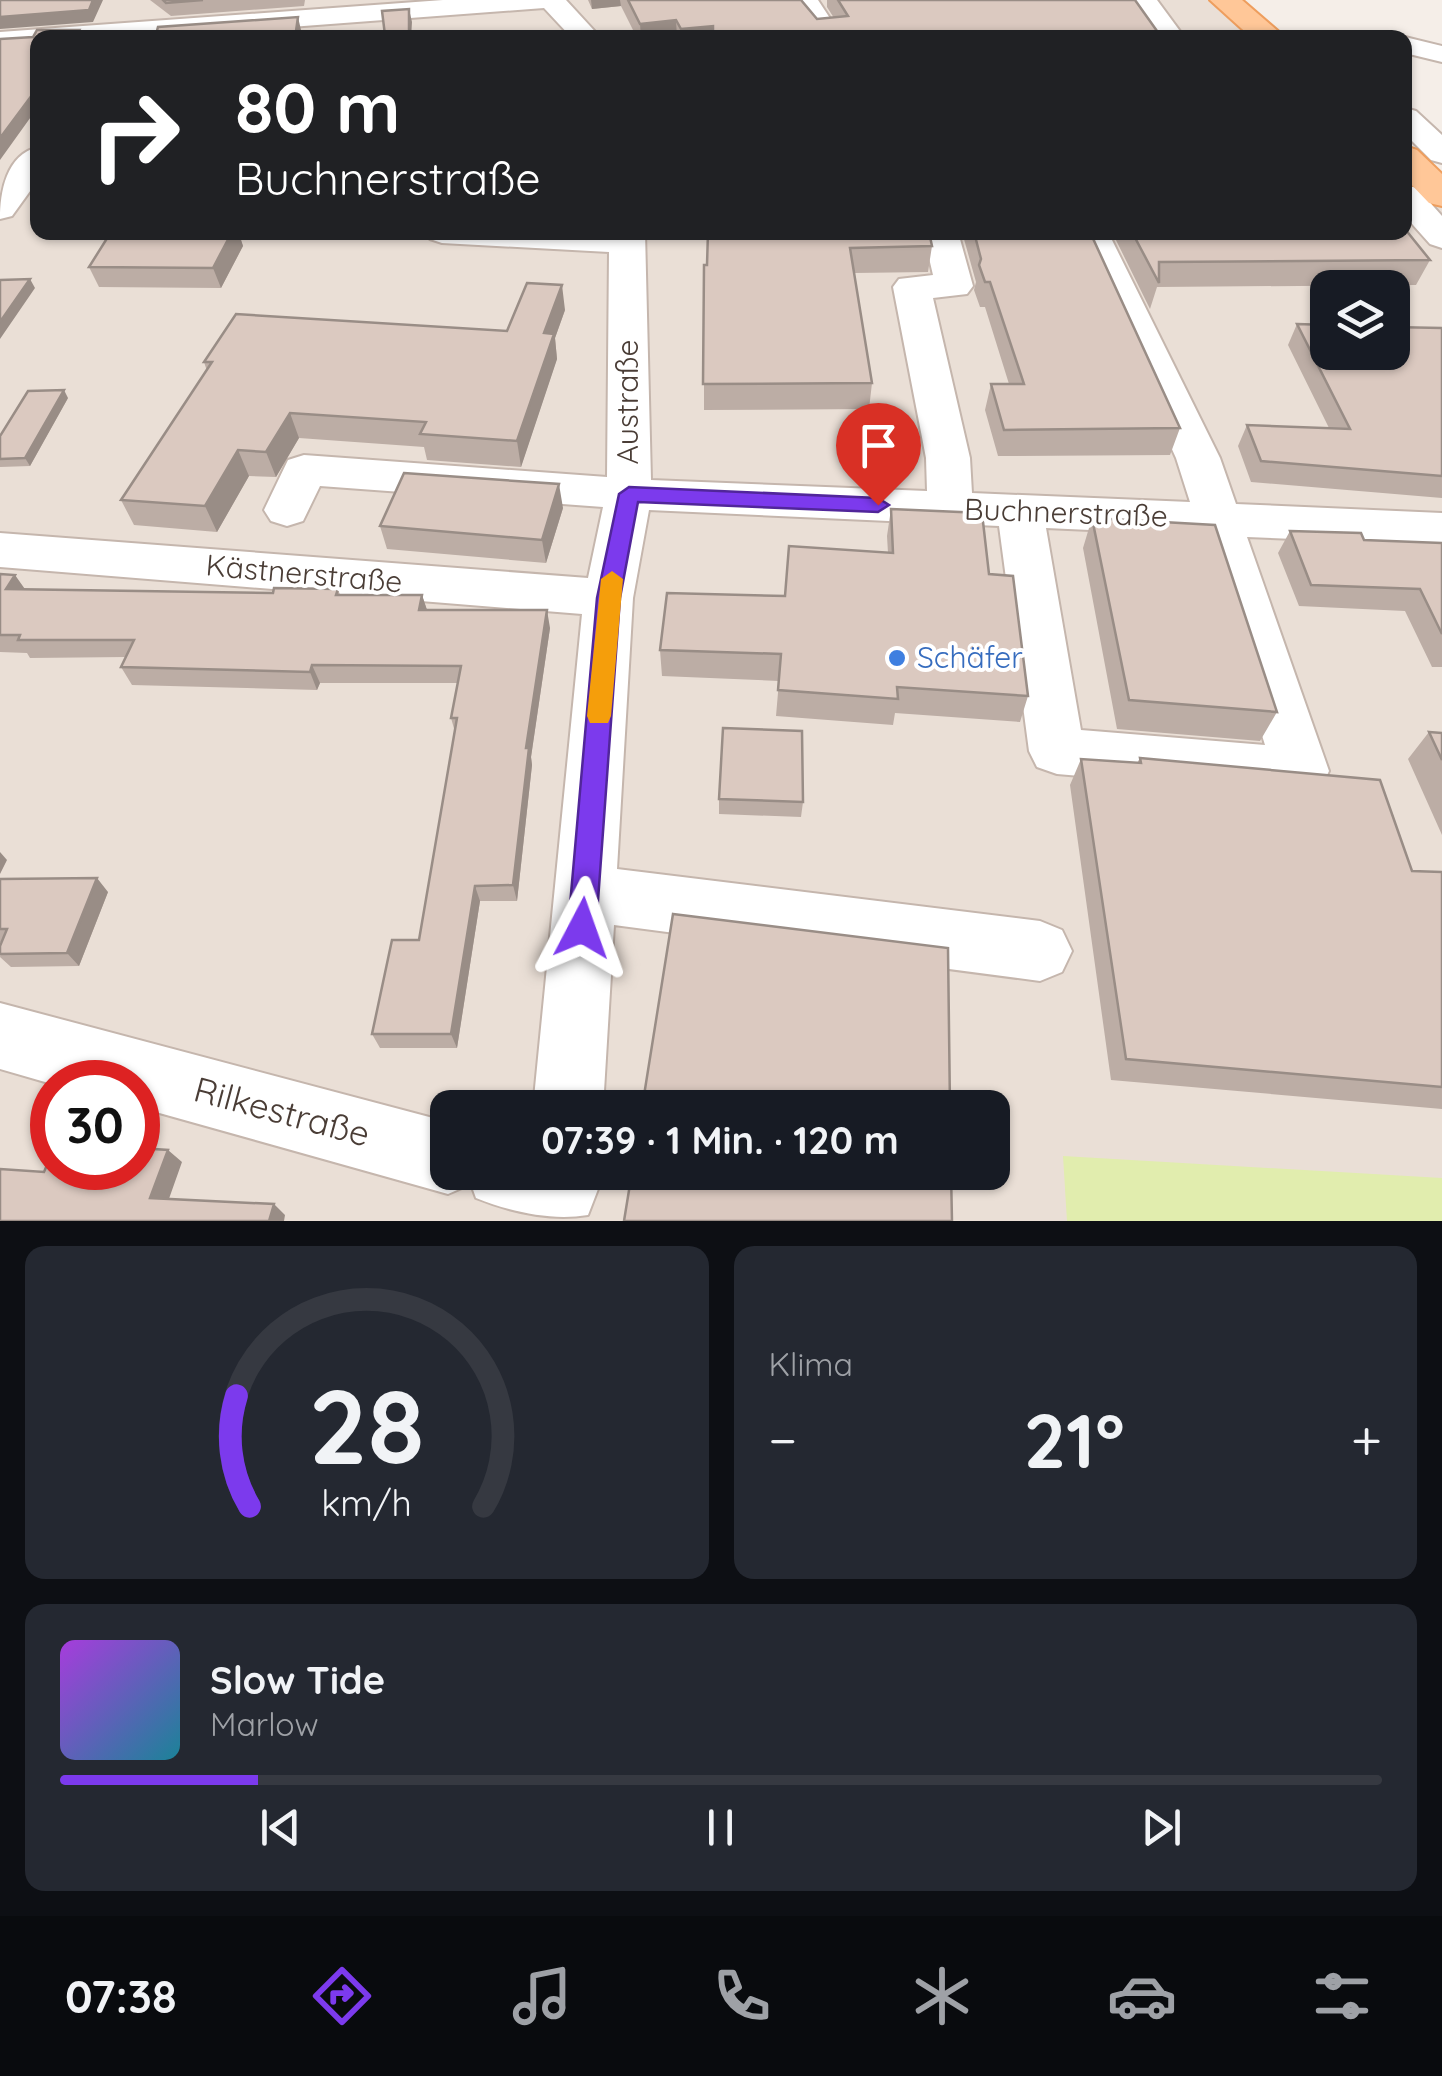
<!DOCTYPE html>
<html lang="de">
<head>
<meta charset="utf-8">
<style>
	:root { --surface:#171b24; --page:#242831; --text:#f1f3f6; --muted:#9ea1a6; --line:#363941; --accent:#7c3aed }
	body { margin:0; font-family:Quicksand,sans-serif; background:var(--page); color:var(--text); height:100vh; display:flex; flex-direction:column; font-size:38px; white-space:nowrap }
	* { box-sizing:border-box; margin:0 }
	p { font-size:32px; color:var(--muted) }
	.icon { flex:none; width:55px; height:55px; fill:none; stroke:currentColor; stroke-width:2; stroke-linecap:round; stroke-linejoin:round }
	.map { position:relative; height:1221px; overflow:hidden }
	.side { display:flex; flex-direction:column; gap:25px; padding:25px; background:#0d0f14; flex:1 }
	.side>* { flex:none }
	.hud { position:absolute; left:30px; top:30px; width:1382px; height:210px; border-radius:20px; box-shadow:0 2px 8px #0004; background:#202124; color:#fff; overflow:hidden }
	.tools { position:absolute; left:1310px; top:270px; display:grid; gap:20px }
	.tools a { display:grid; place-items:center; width:100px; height:100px; border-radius:20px; background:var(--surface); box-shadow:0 2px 8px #0004; font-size:50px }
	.speed { position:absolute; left:30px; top:1060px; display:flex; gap:20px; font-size:50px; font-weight:700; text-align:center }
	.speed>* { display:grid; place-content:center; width:130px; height:130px; border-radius:50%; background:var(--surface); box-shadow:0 2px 8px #0004; line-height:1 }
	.speed .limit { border:15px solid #d22; background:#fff; color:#111 }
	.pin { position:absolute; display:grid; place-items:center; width:85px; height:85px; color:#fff; margin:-102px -42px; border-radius:50% 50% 50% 0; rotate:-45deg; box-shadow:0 0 10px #0007 }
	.pin .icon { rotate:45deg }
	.me { position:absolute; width:110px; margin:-55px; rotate:4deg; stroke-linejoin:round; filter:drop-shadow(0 0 8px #0008) }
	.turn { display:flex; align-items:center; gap:35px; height:210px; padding:0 40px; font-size:45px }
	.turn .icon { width:130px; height:130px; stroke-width:2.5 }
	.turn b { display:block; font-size:70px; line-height:85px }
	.big { font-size:75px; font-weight:700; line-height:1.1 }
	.side .card { flex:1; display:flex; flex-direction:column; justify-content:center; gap:15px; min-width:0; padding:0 35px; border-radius:20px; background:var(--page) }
	.side .dial { align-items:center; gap:0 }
	.dial svg { height:260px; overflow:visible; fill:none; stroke:var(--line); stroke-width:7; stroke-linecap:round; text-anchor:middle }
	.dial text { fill:var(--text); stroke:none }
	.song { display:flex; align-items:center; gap:30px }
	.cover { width:120px; height:120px; border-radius:15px; background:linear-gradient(135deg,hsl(280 70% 55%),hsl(190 70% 35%)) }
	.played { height:10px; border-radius:5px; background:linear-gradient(90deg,var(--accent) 15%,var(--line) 15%) }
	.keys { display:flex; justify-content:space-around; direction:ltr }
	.heat { display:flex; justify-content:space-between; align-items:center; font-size:55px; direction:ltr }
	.side .tiles { flex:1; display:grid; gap:25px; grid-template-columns:1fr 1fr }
	.card:last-child { grid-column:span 2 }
	.trip { position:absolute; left:430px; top:1090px; width:580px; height:100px; border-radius:20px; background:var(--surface); box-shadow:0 2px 8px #0004; font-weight:700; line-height:100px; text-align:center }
	.menu { display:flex; height:160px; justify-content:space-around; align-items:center; background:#090b0e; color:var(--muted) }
	.menu .icon { width:70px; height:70px }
	.menu .selected { color:var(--accent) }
	.menu b { font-size:45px; color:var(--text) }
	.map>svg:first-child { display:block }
	.residential { fill:#eadfd6; fill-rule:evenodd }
	.green { fill:#e1edae }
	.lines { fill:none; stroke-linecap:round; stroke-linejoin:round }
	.minor-casing { stroke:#c5b6ad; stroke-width:4 }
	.major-casing { stroke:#ee9e5e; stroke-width:4 }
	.minor { fill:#fff; fill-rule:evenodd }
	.major { fill:#ffc798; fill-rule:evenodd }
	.wall { fill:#bcada5 }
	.shaded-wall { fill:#998d86 }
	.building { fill:#dbc9c0; stroke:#998d86; stroke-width:2.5 }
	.route { fill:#7c3aed; stroke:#51269a; stroke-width:2.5 }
	.slow { fill:#f59e0b }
	.shop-dot { fill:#3f7fe0; stroke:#fff; stroke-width:4 }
	.labels { text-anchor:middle; stroke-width:8; stroke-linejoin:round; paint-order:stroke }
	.street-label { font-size:30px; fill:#4a3d36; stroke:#fff }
	.shop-label { font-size:30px; fill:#366cbe; stroke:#fff; text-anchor:start }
	.near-street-label { font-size:35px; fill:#4a3d36; stroke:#fff }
</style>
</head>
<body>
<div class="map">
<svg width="1442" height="1221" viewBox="0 0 1442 1221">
	<rect width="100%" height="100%" fill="#f5eee8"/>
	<path class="residential" d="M0 0H1224L1273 37 38 38V232H1405V157L1442 195V1221H0ZM1328 288H1392V352H1328ZM52 1082H138V1168H52ZM448 1108H992V1172H448Z"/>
	<path class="green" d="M1063 1156 1442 1178V1221H1067Z"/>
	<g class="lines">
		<defs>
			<path id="minor" d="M443 0H566L601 38H572L544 8 146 38H38V45L0 48V32Z
				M792 0H818L843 38H816Z
				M1131 0H1157L1185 38H1158Z
				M1405 37 1442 46V62L1405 53V38H1402Z
				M1405 108 1416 111 1442 135V163L1431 160 1405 134Z
				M38 147V180L12 216 0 219C0 192 6 155 38 147Z
				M1405 185 1417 188 1442 216V248L1430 244 1405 216Z
				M425 232H645L651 480 927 491 926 458 893 287 899 279 933 275 923 232H958L973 286 967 294 933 298 970 458 972 493 1190 502 1176 458 1073 232H1108L1220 458 1236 504 1442 513V545L1247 537 1329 771 1321 788 1301 795 1057 774 1037 767 1029 751 999 526 649 510 633 598 617 869 1040 921 1062 930 1072 951 1062 972 1040 981 614 925 603 1108H533L582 614 0 567V533L588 578 603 507 320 486 303 521 287 526 271 521 264 510 288 460 304 455 607 477 609 252 442 243 430 239ZM1046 528 1200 535 1265 745 1081 730Z
				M0 1003 448 1122V1172H592L598 1189 588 1215C551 1221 511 1212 476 1198L471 1184 448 1194 138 1107V1082L52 1084 0 1069Z"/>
			<path id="major" d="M1210 0H1242L1286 38H1252Z
				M1405 146 1417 150 1442 174V206L1429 203 1405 178Z"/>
		</defs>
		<use href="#minor" class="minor-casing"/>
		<use href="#major" class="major-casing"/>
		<use href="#minor" class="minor"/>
		<use href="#major" class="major"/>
	</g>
	<path class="wall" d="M150 0H305L304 6 171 16Z
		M588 0H801L817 19 834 18 827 7V0H1135L1162 38H637L621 6 592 9Z
		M111 232H244V234L241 240 243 246 221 288 99 287 89 267Z
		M708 232 932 246 928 272 854 273 872 383 869 409 704 410V265H707Z
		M962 232H1090L1180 428 1170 455 998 456 985 410 991 384H1009L985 307H980L974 290 976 282Z
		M1112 232H1405L1430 260 1416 285 1157 287 1150 309Z
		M565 310 555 338 557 359 521 467 427 460 424 447 299 438 276 477 249 476 217 532 134 525 121 500 207 371 204 362 507 331Z
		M1297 324 1442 328V498L1251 482 1238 446 1247 425 1329 428 1288 345Z
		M68 398 30 466 0 467V436Z
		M563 508 546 563 387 549 380 526Z
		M891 509 989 574 1028 696 1020 722 895 713 893 725 776 716 779 681 662 676 660 650 888 553 887 536Z
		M1092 518 1277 712 1260 741 1117 729 1083 548Z
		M1290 531 1364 540 1442 543V667H1432L1405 611 1299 606 1278 553Z
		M0 574 25 589 273 593 338 589 340 595H422L427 610 550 628 531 757 532 765 517 901H480L457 1048H380L372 1034 419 940 455 732 451 718 458 683H320L317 690 132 685 121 667 126 657 30 658 27 653 0 652Z
		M1429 732 1442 733V835L1408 759Z
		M1140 758 1412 871 1442 872V1109L1111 1080 1070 785 1081 759 1137 763Z
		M719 799 803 802 801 817 719 814Z
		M0 879 108 892 79 966 11 967 0 957 2 942H0Z"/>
	<path class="shaded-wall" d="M93 0H103L93 22 0 29V17Z
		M591 0H620L621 6 592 9Z
		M409 9 412 22 411 38H409Z
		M298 17 301 30 300 38H295Z
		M676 20 677 38H641L640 24Z
		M713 26V38H681V29Z
		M38 87V107L0 160V138Z
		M232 232H244L241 240 243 246 221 288 213 268Z
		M30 279 35 288 0 339V322Z
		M562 285 565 310 555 338 557 359 521 467 517 441 544 333Z
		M64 390 68 398 30 466 25 458Z
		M290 413 299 438 276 477 266 452Z
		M238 450 249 476 217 532 205 506Z
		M559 484 563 508 546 563 542 540Z
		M15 575 27 592 6 589Z
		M422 595 428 613 419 610Z
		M547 610 550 628 531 757 532 765 517 901 513 885 526 748Z
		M312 665 320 683 317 690 310 672Z
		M0 852 7 860 0 874Z
		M97 878 108 892 79 966 67 953Z
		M475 886 480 901 457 1048 451 1034Z
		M168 1150 182 1162 165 1210 150 1198Z
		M274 1204 285 1215 284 1221H269Z"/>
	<path class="building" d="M0 0H93L89 10 0 17Z
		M163 0H203L166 3Z
		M628 0H801L817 19 848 16 838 0H1135L1162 38H713V26L681 29 676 20 640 24Z
		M409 9V38H343L385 35 382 11Z
		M298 17 295 38H155L158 27Z
		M37 30H79L73 38H38V87L0 138V39L33 37Z
		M1405 229 1430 260 1159 262V283L1132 232H1405Z
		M111 232H232L213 268 89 267Z
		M708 232H929L932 246 850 248 872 383 703 384 704 265H707Z
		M974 232H1090L1180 428 1004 430 991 384H1024L990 282H985L979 265 981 259Z
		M30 279 0 322V280Z
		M527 283 562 285 544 333 554 334 517 441 420 434 426 422 290 413 266 452 238 450 205 506 121 500 212 362H204L236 314 507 331Z
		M1297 324 1328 325V352H1392V327L1442 328V476L1261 461 1247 425 1350 429Z
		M64 390 25 458 0 459V436L28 391Z
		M404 473 559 484 542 540 380 526Z
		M891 509 982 513 989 574 1013 576 1028 696 897 687 898 699 778 690 781 654 660 650 667 593 785 596 789 546 893 553Z
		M1092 518 1215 525 1277 712 1129 700Z
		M1290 531 1361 533 1364 540 1442 543V634L1420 589 1311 585Z
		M0 574 15 575 6 589 273 593 274 588 338 589 336 595H422L419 610H547L526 748H529L513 885 475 886 451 1034H372L392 940H419L457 718H451L461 666 312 665 310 672 121 667 134 640H18L20 635H0Z
		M723 728 802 731 803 802 719 799Z
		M1429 732 1442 733V760Z
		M1140 758 1380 780 1412 871 1442 872V1087L1126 1059 1081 759 1141 763Z
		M97 878 67 953 0 954V946L7 929H0V879Z
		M673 914 948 948 950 1108H642Z
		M138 1148 168 1150 150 1198 274 1204 269 1221H0V1169L44 1172 52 1153V1168H138Z
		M632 1172H951L952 1221H624Z"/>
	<path class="route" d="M629 487 878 498 889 505 878 512 638 502 620 598 596 928 592 938 582 942 572 938 568 928 597 598 619 494Z"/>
	<path class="slow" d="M612 571 623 579 611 716 608 723H590L587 716 601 579Z"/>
	<circle class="shop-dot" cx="897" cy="658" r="10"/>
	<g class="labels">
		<g class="street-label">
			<text transform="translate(628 402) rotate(-90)" y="10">Austraße</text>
			<text transform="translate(1066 513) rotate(2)" y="10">Buchnerstraße</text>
			<text transform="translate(304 574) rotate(5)" y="10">Kästnerstraße</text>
		</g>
		<g class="shop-label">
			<text x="917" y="668">Schäfer</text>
		</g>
		<g class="near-street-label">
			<text transform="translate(282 1112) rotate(15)" y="12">Rilkestraße</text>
		</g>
	</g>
</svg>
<div class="tools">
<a><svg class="icon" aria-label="layers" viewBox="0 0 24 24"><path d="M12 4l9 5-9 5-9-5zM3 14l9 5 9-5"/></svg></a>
</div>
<div class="speed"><div class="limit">30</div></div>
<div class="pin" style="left:878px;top:505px;background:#d93025"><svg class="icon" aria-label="arrive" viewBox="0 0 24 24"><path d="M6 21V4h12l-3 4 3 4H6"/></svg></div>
<svg class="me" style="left:582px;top:928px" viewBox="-20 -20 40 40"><path d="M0-17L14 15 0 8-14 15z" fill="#7c3aed" stroke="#fff" stroke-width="4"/></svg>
<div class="trip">07:39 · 1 Min. · 120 m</div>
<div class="hud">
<div class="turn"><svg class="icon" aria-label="right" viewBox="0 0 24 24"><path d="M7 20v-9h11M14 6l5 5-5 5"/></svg><div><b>80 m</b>Buchnerstraße</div></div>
</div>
</div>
<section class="side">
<div class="tiles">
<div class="card dial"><svg viewBox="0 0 100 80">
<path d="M14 69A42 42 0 1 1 86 69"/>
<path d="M14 69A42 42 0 0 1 10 35" stroke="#7c3aed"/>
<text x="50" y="56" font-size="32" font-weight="700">28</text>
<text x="50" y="72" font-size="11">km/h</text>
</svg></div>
<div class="card"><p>Klima</p>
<div class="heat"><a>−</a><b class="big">21°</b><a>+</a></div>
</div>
<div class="card">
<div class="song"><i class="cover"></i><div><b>Slow Tide</b><p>Marlow</p></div></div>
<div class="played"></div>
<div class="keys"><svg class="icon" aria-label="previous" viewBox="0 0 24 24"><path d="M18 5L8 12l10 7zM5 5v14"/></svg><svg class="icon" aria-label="pause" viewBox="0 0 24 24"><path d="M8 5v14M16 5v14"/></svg><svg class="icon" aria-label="next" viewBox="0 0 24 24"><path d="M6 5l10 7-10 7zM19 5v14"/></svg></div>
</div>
</div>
</section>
<nav class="menu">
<b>07:38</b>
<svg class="icon selected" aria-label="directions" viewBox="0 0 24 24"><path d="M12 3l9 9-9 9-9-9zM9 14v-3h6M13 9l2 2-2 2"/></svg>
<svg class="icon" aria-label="music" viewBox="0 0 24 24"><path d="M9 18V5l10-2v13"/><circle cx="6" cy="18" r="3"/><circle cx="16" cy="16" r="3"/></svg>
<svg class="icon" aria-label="phone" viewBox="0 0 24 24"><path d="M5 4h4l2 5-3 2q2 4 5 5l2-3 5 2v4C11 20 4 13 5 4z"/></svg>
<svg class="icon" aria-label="climate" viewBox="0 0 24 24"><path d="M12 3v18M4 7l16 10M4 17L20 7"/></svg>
<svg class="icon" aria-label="car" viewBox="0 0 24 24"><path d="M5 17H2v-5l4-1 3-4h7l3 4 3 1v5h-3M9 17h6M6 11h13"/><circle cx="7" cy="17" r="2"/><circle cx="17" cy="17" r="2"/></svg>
<svg class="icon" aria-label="filters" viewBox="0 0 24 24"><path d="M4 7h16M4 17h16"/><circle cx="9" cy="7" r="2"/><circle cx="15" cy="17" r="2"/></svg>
</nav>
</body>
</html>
